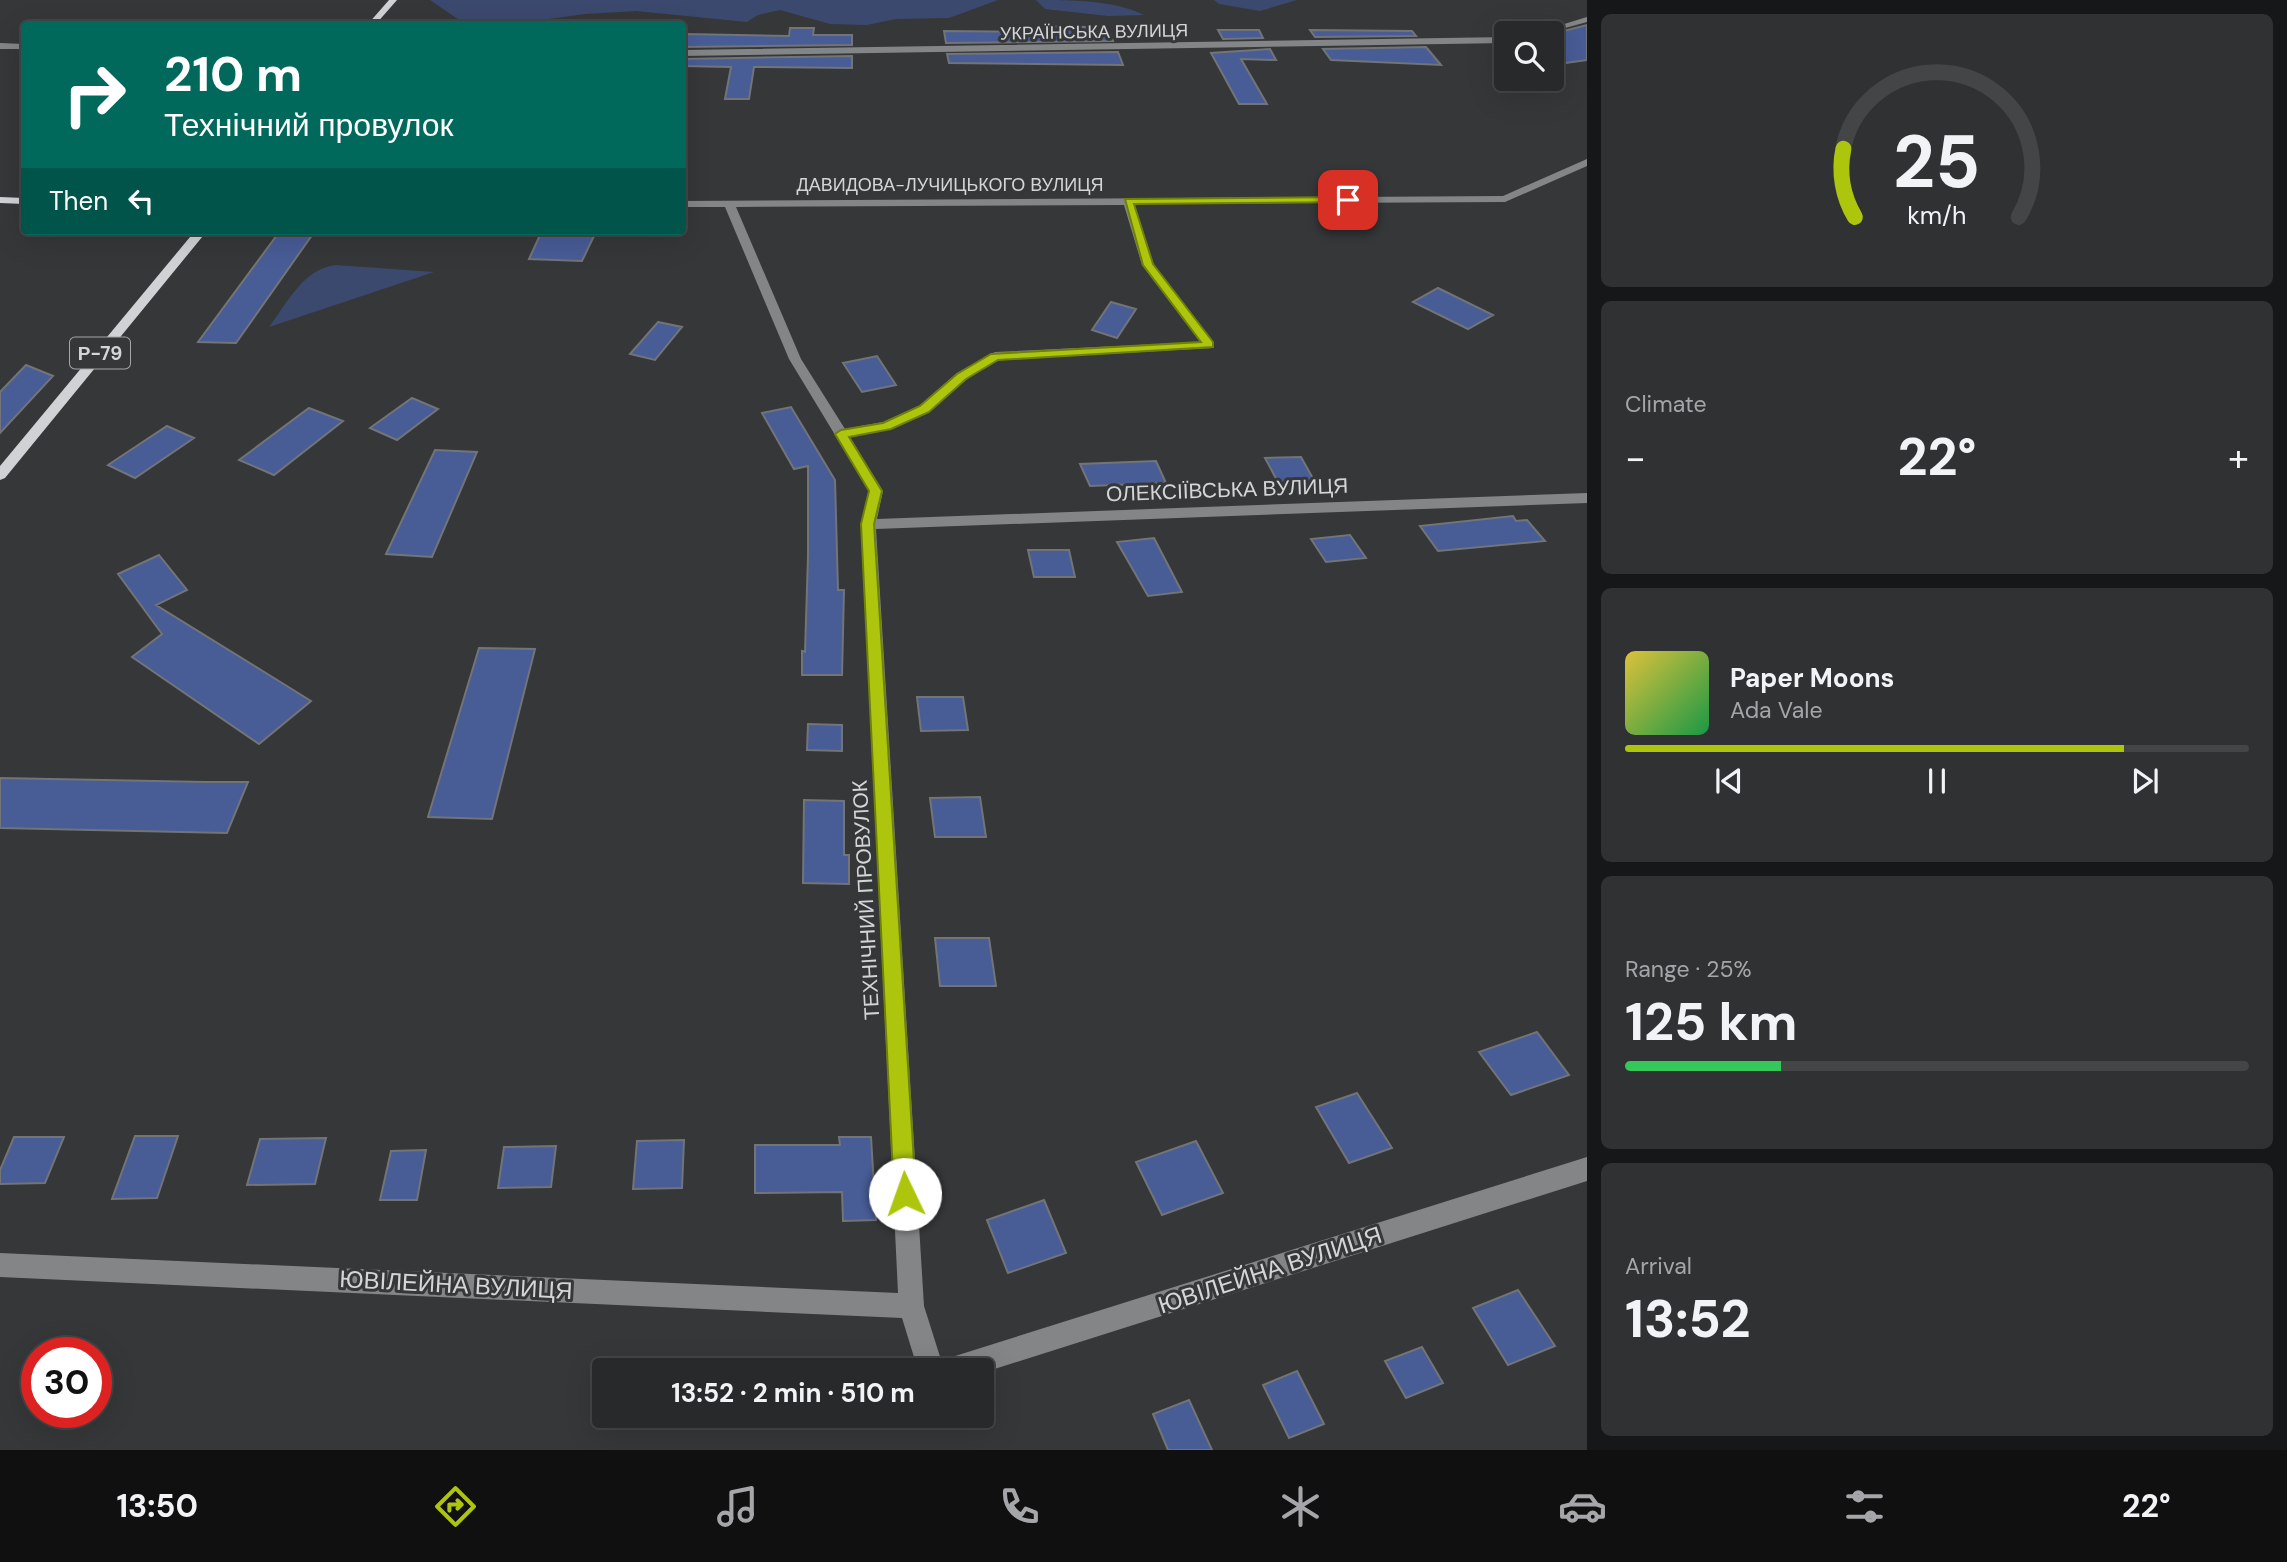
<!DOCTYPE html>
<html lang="en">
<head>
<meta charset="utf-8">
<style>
	:root { --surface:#28292b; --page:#303133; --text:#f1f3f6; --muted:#a5a6a9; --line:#444547; --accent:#adc60d }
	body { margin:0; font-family:"DM Sans",sans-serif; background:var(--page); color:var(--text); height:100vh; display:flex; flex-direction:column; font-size:26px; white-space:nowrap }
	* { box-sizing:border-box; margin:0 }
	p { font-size:23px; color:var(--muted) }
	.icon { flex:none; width:38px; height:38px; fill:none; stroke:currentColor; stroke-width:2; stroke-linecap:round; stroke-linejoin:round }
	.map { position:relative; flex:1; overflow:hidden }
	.drawer { display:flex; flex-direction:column; gap:14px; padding:14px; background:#161718; width:700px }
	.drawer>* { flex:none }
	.banner { position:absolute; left:21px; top:21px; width:665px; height:214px; border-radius:7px; box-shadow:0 7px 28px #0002,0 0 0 2px var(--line); background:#00695c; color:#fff; overflow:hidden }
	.tools { position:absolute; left:1494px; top:21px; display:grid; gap:14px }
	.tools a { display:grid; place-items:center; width:70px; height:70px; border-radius:7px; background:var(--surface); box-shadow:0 7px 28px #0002,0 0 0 2px var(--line); font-size:35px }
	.speed { position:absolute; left:21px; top:1337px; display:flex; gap:14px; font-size:35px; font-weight:700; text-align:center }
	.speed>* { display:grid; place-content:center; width:91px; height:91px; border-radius:50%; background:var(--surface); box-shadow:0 7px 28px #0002,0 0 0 2px var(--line); line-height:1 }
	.speed .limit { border:10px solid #d22; background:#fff; color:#111 }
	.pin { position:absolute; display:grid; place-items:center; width:60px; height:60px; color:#fff; margin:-30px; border-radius:14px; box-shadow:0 4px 10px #0006 }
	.me { position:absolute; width:77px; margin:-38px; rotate:357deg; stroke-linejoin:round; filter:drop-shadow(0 0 5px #0008) }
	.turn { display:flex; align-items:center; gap:24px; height:147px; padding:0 28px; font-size:32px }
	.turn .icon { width:91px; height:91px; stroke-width:2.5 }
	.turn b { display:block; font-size:49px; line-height:60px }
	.then { display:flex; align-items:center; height:66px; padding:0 28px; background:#0003; gap:14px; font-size:26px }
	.big { font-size:52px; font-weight:700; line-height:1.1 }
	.drawer .widget { flex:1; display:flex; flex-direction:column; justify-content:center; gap:10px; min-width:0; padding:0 24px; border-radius:10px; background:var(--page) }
	.drawer .dial { align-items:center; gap:0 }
	.dial svg { height:182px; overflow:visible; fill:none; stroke:var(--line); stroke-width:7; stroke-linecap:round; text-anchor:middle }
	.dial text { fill:var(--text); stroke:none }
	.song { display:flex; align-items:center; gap:21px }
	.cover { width:84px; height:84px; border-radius:10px; background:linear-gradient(135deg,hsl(50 70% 55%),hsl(140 70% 35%)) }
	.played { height:7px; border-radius:4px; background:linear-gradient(90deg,var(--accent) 80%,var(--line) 80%) }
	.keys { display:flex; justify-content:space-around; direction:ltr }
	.heat { display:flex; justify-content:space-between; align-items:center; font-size:38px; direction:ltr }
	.charge { height:10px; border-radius:5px; background:linear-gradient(90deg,#34c759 25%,var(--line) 0) }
	.trip { position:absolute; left:592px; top:1358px; width:402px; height:70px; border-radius:7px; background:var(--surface); box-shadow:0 7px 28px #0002,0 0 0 2px var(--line); font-weight:700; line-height:70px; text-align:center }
	.menu { display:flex; height:112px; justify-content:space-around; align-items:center; background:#101011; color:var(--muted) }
	.menu .icon { width:49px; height:49px }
	.menu .active { color:var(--accent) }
	.menu b { font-size:32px; color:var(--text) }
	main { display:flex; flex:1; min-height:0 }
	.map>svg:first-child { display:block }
	.green { fill:#3c496e }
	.building { fill:#485c96; stroke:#727477; stroke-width:2 }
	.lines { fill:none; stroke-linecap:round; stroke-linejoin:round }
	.minor { fill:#848586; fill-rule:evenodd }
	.major { fill:#d1d2d5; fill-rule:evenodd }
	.route { fill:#adc60d; stroke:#708108; stroke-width:2 }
	.labels { text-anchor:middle; stroke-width:6; stroke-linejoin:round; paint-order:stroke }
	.far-street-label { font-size:18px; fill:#d4d5d7; stroke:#353739 }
	.shield { fill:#353739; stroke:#a4a6a8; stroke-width:2 }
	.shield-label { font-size:19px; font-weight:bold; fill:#d4d5d7 }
	.street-label { font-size:21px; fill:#d4d5d7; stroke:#353739 }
	.near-street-label { font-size:24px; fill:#d4d5d7; stroke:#353739 }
</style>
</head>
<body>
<main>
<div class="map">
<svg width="1587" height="1450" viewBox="0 0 1587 1450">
	<rect width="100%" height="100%" fill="#353739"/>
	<path class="green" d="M430 0H998L949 18 896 19 867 25 830 24 780 10 758 15 747 22 636 11 585 14 513 24H485L462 22Z
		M1036 0C1073 0 1113 0 1144 15L1108 16 1045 9Z
		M1214 0H1297L1260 11 1219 4Z
		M336 265 434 272 269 327C288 302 303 269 336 265Z"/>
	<path class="building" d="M1587 25V60L1566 63 1552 55V34Z
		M1037 26 1088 27 1090 32 1110 33 1113 41 946 43 944 31 1038 32Z
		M790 28H814L813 35H852V45L682 47 686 34 789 36Z
		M1218 30H1259L1263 38 1223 39Z
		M1310 30 1412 31 1416 36 1315 37Z
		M1426 47 1441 65 1331 60 1323 49Z
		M1270 49 1276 60 1241 59 1267 104H1239L1211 53Z
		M1118 52 1123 65 949 63 947 54Z
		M852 56V68L754 67 749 99H725L731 67 682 66V59Z
		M280 231H315L236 343 198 342Z
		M548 231H590L588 236H594L582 261 529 259 540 235H546Z
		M1438 288 1493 315 1468 329 1413 302Z
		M1111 302 1136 309 1117 338 1092 330Z
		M658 322 682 327 655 360 630 354Z
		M877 356 896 385 862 392 843 363Z
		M26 365 53 376 0 433V392Z
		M412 398 438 409 397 440 370 428Z
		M791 407 835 480 838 590H844L842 675H802V651L805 652 808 556V466L794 469 762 413Z
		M309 408 343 421 274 475 239 460Z
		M167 426 194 438 135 478 108 465Z
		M435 450 477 452 432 557 386 554Z
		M1301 457 1315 482 1279 484 1265 458Z
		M1156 461 1166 483 1090 486 1080 464Z
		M1513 516 1516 521 1527 520 1545 541 1438 551 1420 526Z
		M1350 535 1366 558 1326 562 1311 539Z
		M1154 538 1182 592 1148 596 1117 542Z
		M1028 550H1069L1075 577H1034Z
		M159 555 187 590 156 605 311 701 259 744 132 657 162 634 118 574Z
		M479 648 535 649 492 819 428 817Z
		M917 697H963L968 730 921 731Z
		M808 724 842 725V751L807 750Z
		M0 778 206 782H248L227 833 0 828Z
		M980 797 986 837H935L930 798Z
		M804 800 844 801V855H849V884L803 883Z
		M935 938H989L996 986H940Z
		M1537 1032 1569 1075 1511 1095 1479 1052Z
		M1357 1093 1392 1148 1349 1163 1316 1107Z
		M135 1136H178L157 1198 112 1199Z
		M14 1137H64L45 1183 0 1184V1170Z
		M839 1137H871L876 1220 843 1221 842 1192 755 1193V1145H840Z
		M326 1138 315 1184 247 1185 260 1139Z
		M684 1140 682 1188 633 1189 637 1141Z
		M1196 1141 1223 1193 1162 1215 1136 1162Z
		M556 1146 551 1187 498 1188 504 1147Z
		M426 1150 417 1200H380L391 1151Z
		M1044 1200 1066 1253 1008 1273 987 1220Z
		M1518 1290 1555 1346 1508 1365 1473 1308Z
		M1422 1347 1443 1383 1406 1398 1385 1361Z
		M1297 1371 1324 1424 1289 1438 1263 1385Z
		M1189 1400 1212 1450H1168L1153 1414Z"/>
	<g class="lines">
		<path class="minor" d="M1587 17V22L1547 33H1535Z
			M1507 37V43L682 56V50Z
			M0 43 24 44V49H0Z
			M1587 159V166L1505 202 1134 204 1154 265 1213 342V348L998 360 967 379 929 412 891 429 850 437 883 491 877 519 1587 493V503L876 529 924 1306 942 1363 952 1357 1587 1157V1181L982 1373V1370H918L902 1318 0 1277V1253L898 1293 861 524 869 491 789 359 725 207H682V201L1503 196ZM1124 205 1142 265 1200 342 995 352 957 373 919 406 883 422 845 429 801 359 736 207Z"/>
		<path class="major" d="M389 0H397L376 24H368Z
			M0 197 24 198V204L0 203Z
			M195 231H207L5 478 0 480V466Z"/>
	</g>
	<path class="route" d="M1348 197 1351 198V202L1134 204 1153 264 1213 342V347L998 360 966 379 929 412 891 429 849 437 882 491 874 524 916 1194 913 1202 905 1205 898 1202 894 1194 861 524 869 491 835 434 841 430 883 423 920 406 957 374 991 354 1201 342 1143 265 1125 199Z"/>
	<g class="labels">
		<g class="far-street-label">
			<text transform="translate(1094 32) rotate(-1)" y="6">УКРАЇНСЬКА ВУЛИЦЯ</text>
			<text x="950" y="191">ДАВИДОВА-ЛУЧИЦЬКОГО ВУЛИЦЯ</text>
		</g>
		<rect class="shield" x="70" y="337.5" width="60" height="31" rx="5"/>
		<g class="shield-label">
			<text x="100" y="360">Р-79</text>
		</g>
		<g class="street-label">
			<text transform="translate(1227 490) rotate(-2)" y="7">ОЛЕКСІЇВСЬКА ВУЛИЦЯ</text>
			<text transform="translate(866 900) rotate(-93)" y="7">ТЕХНІЧНИЙ ПРОВУЛОК</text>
		</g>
		<g class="near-street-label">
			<text transform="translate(1270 1270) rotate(-18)" y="8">ЮВІЛЕЙНА ВУЛИЦЯ</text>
			<text transform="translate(456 1285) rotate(3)" y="8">ЮВІЛЕЙНА ВУЛИЦЯ</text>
		</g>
	</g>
</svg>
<div class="tools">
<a><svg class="icon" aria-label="search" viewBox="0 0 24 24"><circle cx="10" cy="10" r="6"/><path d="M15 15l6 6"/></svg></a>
</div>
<div class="speed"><div class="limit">30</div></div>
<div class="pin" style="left:1348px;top:200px;background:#d93025"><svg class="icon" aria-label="arrive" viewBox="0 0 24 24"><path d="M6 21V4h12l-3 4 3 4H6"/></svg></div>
<svg class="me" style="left:905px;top:1194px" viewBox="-20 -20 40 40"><circle r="19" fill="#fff"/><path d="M0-13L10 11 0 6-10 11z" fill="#adc60d"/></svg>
<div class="trip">13:52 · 2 min · 510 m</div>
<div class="banner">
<div class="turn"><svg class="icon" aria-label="right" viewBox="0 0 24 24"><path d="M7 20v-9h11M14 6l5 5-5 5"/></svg><div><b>210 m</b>Технічний провулок</div></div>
<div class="then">Then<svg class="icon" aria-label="left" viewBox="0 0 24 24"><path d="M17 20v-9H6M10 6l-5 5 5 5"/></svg></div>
</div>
</div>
<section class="drawer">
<div class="widget dial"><svg viewBox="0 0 100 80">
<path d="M14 69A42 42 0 1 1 86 69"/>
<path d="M14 69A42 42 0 0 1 9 39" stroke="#adc60d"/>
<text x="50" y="56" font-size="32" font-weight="700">25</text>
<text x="50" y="72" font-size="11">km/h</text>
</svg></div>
<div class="widget"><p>Climate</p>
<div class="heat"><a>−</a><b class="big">22°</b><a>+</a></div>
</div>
<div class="widget">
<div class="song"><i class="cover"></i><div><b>Paper Moons</b><p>Ada Vale</p></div></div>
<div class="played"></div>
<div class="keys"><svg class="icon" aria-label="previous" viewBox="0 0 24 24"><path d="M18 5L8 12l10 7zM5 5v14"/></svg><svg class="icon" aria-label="pause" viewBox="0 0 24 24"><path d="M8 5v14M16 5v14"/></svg><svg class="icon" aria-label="next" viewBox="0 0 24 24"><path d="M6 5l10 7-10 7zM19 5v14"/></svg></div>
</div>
<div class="widget"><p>Range · 25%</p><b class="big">125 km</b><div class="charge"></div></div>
<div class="widget"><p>Arrival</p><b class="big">13:52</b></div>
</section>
</main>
<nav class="menu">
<b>13:50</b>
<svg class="icon active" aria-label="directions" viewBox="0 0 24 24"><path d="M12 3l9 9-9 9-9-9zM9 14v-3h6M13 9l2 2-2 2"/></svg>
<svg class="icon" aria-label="music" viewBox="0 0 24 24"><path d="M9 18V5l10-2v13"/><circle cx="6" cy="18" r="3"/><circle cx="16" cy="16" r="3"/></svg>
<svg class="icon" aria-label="phone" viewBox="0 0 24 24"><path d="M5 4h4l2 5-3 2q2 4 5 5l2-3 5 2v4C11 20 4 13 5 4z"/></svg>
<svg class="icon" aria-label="climate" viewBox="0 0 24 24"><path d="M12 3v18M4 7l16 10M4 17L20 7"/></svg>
<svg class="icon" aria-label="car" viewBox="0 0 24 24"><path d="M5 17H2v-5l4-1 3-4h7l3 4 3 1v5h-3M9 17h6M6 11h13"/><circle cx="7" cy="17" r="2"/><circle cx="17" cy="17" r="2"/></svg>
<svg class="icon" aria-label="filters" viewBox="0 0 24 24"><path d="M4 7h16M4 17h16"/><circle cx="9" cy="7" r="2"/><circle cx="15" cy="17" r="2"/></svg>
<b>22°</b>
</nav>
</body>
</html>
